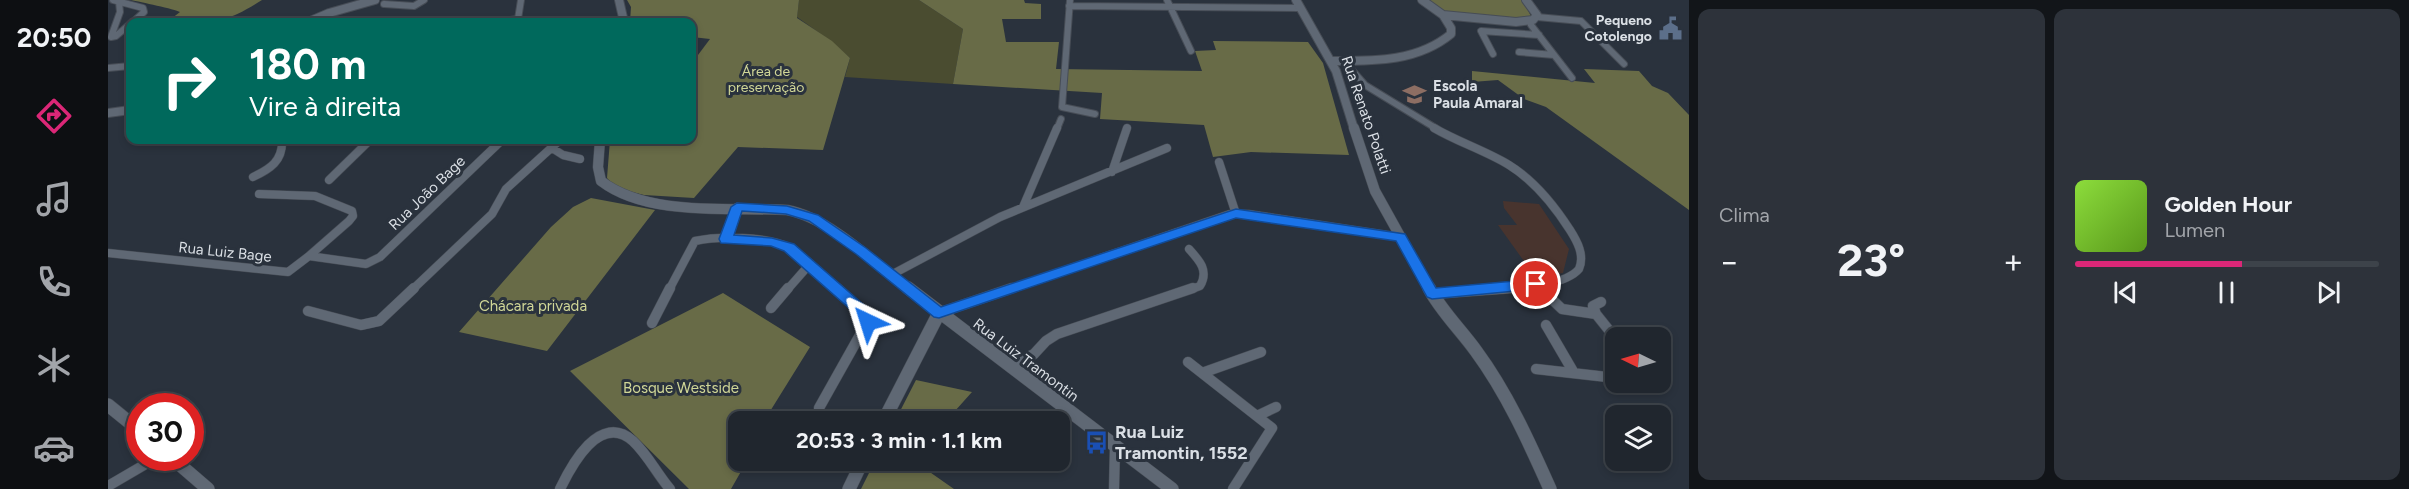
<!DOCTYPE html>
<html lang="pt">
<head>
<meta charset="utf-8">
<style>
	:root { --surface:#20262e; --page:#2d323a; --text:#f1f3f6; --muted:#a2a5aa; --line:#3d434a; --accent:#db2777 }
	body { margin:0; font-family:Figtree,sans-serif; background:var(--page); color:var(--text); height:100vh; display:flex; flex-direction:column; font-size:22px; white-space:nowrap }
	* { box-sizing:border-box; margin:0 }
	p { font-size:20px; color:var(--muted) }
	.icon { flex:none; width:33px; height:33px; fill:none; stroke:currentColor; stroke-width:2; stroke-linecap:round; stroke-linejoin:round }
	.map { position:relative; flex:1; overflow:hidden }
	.details { display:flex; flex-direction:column; gap:9px; padding:9px; background:#121519; width:720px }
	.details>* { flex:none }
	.banner { position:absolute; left:18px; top:18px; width:570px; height:126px; border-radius:12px; box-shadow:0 3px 9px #0003,0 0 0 2px var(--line); background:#00695c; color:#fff; overflow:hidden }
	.needle { width:39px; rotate:275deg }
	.buttons { position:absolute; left:1497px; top:327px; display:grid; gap:12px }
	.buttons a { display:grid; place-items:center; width:66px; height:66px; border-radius:12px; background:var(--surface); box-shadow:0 3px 9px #0003,0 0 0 2px var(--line); font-size:30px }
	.speed { position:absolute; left:18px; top:393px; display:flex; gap:12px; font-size:30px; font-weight:700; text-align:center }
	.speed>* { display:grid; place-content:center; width:78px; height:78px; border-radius:50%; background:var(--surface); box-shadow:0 3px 9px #0003,0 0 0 2px var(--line); line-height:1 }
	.speed .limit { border:9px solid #d22; background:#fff; color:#111 }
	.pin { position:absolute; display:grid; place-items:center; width:51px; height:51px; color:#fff; margin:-26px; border:3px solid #fff; border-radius:50%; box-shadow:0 2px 6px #0007 }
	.me { position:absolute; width:66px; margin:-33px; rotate:319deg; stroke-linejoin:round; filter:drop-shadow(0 0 4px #0008) }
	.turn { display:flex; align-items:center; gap:21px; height:126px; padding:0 24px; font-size:27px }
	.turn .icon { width:78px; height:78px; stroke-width:2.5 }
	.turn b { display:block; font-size:42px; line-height:51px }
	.big { font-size:45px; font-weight:700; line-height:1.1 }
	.details .widget { flex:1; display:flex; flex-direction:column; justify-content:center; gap:9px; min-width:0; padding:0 21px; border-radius:12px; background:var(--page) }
	.song { display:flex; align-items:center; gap:18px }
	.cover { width:72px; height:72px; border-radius:9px; background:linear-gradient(135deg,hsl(90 70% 55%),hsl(90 70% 35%)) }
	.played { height:6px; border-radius:3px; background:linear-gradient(90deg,var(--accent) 55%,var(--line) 55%) }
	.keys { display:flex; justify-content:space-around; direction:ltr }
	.heat { display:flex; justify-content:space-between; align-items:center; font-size:33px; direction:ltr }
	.details .tiles { flex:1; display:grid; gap:9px; grid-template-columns:repeat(2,1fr) }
	.trip { position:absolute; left:620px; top:411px; width:342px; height:60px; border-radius:12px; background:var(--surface); box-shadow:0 3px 9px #0003,0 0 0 2px var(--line); font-weight:700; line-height:60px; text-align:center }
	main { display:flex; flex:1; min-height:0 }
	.dock { display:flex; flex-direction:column; width:108px; justify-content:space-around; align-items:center; background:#0d0f12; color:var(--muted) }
	.dock .icon { width:42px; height:42px }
	.dock .active { color:var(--accent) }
	.dock b { font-size:27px; color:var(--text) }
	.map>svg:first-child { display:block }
	.education { fill:#48342e }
	.green { fill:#4a4c30 }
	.forest { fill:#686b47 }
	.water { fill:#3f7074 }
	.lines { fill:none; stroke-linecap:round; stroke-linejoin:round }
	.minor-far2-casing { stroke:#474d56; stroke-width:8 }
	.minor-far1-casing { stroke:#474d56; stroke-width:9 }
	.minor-casing { stroke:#474d56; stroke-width:11 }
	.tertiary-casing { stroke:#474d56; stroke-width:14 }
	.secondary-far2-casing { stroke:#474d56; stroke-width:10 }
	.secondary-far1-casing { stroke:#474d56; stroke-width:11 }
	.secondary-casing { stroke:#474d56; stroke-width:14 }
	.minor-far2 { stroke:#5f6874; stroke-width:6 }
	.minor-far1 { stroke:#5f6874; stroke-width:8 }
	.minor { stroke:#5f6874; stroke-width:10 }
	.tertiary { stroke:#5f6874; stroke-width:13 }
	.secondary-far2 { stroke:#5f6874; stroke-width:8 }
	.secondary-far1 { stroke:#5f6874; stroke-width:10 }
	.secondary { stroke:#5f6874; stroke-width:13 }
	.route { fill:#1a73e8; stroke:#114b97; stroke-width:1.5 }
	.labels { text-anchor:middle; stroke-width:6; stroke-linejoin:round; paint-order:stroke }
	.far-poi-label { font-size:14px; font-weight:bold; fill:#dadfe5; stroke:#2a323d; text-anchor:end }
	.far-park-label { font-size:14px; fill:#d1d797; stroke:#2a323d }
	.poi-label { font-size:15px; font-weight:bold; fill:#dadfe5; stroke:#2a323d; text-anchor:start }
	.street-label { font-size:15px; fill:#dadfe5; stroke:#2a323d }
	.park-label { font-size:15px; fill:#d1d797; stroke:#2a323d }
	.near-poi-label { font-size:18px; font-weight:bold; fill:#dadfe5; stroke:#2a323d; text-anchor:start }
</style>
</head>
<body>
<main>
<nav class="dock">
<b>20:50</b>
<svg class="icon active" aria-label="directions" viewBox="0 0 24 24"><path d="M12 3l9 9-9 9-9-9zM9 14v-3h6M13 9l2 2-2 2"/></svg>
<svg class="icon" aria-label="music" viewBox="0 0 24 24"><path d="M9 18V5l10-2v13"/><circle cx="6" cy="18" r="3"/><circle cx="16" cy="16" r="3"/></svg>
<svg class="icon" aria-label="phone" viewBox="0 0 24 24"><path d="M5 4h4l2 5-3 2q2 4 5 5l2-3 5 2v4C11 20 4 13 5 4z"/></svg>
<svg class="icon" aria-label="climate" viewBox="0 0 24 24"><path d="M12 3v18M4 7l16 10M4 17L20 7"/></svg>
<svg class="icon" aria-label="car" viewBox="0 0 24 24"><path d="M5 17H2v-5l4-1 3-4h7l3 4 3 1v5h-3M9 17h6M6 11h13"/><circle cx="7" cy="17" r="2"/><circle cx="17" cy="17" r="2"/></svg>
</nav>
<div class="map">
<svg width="1581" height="489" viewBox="0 0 1581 489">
	<rect width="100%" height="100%" fill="#2a323d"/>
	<path class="education" d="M1395 201 1431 204 1461 249 1455 273 1428 278 1390 225H1409L1396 208Z"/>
	<path class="green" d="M691 0H811L855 29 845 84 737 77 742 58 724 42 689 17Z"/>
	<path class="forest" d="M23 0H154C115 25 105 22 59 22L72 12C67 9 32 2 23 0Z
		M519 0H691L689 18 724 41 742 58 715 150 630 147 586 198 536 195 508 188 499 178 502 140H584V63L602 39 584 37V22H522L523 7Z
		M811 0H916L917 3 933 4V19H894L898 42H951L948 69 1094 71 1087 51 1108 50 1105 41 1200 42 1215 63 1241 155 1143 152 1105 157 1096 125 992 119 994 93 845 84 855 29Z
		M1319 0H1414L1423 16 1420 19 1340 14Z
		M1476 69 1531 71 1544 86 1560 93 1581 115V210L1438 107 1416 99 1390 80 1364 82V71L1487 83Z
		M483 198 547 210 439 351 351 332 443 227 465 207Z
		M615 293 702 347 656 421 630 422V460L639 461 623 489H581L462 371Z
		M808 380 864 392 838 421H787Z
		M767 461H806L846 489H753Z"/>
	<path class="water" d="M648 461H731C719 477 672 469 653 468Z"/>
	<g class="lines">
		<defs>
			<path id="minor-far2" d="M5 0 35 8 36 12 25 22
				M962 0 954 107 987 114
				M1059 0 1083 51
				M11 2 12 12 3 37 8 36 22 24
				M276 4 306 6 316 0
				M961 6 1191 8
				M1429 17 1473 21 1516 64
				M386 22 410 19 413 0
				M1423 25 1464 78
				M1411 52 1446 55
				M1385 54 1373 31 1431 35
				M1236 61 1257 85 1329 129
				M0 68 22 66
				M949 129 953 119"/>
			<path id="minor-far1" d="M1326 128C1350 142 1378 151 1401 165 1427 181 1446 205 1462 230 1469 241 1477 255 1471 269 1457 286 1410 288 1388 290
				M444 148 455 155 472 159
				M1111 162 1128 214
				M1004 172 1019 128
				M145 177C162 169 175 161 174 140
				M221 180 262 140
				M151 194 207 196 244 211 245 216 241 221 201 256
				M915 207 949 128
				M618 239 629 207
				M0 253 180 272 201 256 258 264 272 257 394 140
				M783 275 892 217 1059 148
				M1428 284 1434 290
				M304 290 384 214 398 189 452 140
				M561 290 587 241C609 236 660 236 680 247 699 258 715 276 731 290
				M679 290 701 265
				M899 290 1122 214H1140L1292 237
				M1081 290 1092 286C1101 271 1092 261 1081 249"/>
			<path id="minor" d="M1432 288 1454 309 1488 314 1508 339
				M1324 294 1404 288
				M663 308 680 288
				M200 311 253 325 271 321 306 288
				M831 313 904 288
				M1488 314 1485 306 1493 302
				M544 323 562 288
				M1438 325 1466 373
				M1080 362 1164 428 1125 489
				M901 366 926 354 938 341 949 334 1085 288
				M1428 369 1508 378
				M1094 373 1153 352
				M711 408 761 319 729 288
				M1149 416 1168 407
				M0 486 48 458
				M452 489C463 466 492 411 525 441 540 455 549 474 562 489
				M1006 489 1007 446"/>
			<path id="tertiary" d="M0 405 32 431
				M775 422 831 313
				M64 458 100 489
				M741 489 755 460"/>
			<path id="secondary-far2" d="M511 0 516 22
				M1188 0 1228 71 1246 129
				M1314 0 1335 15
				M200 22 221 13 267 0
				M1224 61C1266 61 1309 62 1343 34V28L1335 15 1408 22 1425 20 1429 15 1418 0
				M0 113 22 110"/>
			<path id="secondary-far1" d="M1246 128 1267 191 1322 290
				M492 140 490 167 493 181C540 217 622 207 679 210 720 217 768 264 802 290"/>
			<path id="secondary" d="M800 288 1064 489
				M1321 288C1333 311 1353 330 1368 351 1399 393 1421 442 1442 489"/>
		</defs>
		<use href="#minor-far2" class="minor-far2-casing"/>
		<use href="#minor-far1" class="minor-far1-casing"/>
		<use href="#minor" class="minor-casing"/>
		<use href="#tertiary" class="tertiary-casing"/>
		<use href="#secondary-far2" class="secondary-far2-casing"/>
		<use href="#secondary-far1" class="secondary-far1-casing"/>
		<use href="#secondary" class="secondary-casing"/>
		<use href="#minor-far2" class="minor-far2"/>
		<use href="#minor-far1" class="minor-far1"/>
		<use href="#minor" class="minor"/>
		<use href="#tertiary" class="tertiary"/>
		<use href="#secondary-far2" class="secondary-far2"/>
		<use href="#secondary-far1" class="secondary-far1"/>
		<use href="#secondary" class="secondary"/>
	</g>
	<path class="route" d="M629 203 679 206 710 215 758 248 833 307 1128 209 1297 234 1328 288 1428 279 1435 284 1428 289 1324 299 1319 297 1288 241 1128 218 831 318 826 317 748 254 701 221 678 214 634 211 626 235 664 238 686 244 764 312 767 322 765 325H754L752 318 676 251 663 246 613 243 611 239 623 207Z"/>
	<defs>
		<symbol id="civic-bare" viewBox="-9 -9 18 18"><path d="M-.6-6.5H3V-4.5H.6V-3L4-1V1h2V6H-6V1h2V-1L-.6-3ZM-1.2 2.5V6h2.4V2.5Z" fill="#5c6f8a" stroke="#2a323d" stroke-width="2.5" paint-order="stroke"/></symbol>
		<symbol id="school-bare" viewBox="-9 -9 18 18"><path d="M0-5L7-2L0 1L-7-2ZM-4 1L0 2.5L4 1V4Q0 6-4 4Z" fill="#8d6e63" stroke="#2a323d" stroke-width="2.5" paint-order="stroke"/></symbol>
		<symbol id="bus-bare" viewBox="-9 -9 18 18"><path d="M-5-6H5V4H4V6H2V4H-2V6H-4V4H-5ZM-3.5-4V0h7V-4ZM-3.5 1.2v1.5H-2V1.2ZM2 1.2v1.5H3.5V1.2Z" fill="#1a4fb4" stroke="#2a323d" stroke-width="2.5" paint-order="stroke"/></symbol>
	</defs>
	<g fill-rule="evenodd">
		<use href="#civic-bare" x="1546" y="12" width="33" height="33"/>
		<use href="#school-bare" x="1290" y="78" width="33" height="33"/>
		<use href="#bus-bare" x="972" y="426" width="33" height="33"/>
	</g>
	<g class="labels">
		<g class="far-poi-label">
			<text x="1544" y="25">Pequeno<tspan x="1544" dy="16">Cotolengo</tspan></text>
		</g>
		<g class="far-park-label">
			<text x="658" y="76">Área de<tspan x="658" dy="16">preservação</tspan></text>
		</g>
		<g class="poi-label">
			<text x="1325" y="91">Escola<tspan x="1325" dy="17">Paula Amaral</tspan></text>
		</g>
		<g class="street-label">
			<text transform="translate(1258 115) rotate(71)" y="5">Rua Renato Polatti</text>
			<text transform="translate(319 193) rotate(-44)" y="5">Rua João Bage</text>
			<text transform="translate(117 252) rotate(6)" y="5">Rua Luiz Bage</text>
			<text transform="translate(918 360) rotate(37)" y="5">Rua Luiz Tramontin</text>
		</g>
		<g class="park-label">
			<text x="425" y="311">Chácara privada</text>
			<text x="573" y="393">Bosque Westside</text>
		</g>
		<g class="near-poi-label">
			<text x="1007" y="438">Rua Luiz<tspan x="1007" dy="21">Tramontin, 1552</tspan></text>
		</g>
	</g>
</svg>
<div class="buttons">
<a><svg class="needle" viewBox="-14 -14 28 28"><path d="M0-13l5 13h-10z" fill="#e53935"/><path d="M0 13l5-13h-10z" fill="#a2a5aa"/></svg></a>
<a><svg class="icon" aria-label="layers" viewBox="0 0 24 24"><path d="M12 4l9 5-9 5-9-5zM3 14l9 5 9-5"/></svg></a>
</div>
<div class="speed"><div class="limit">30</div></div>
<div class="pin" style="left:1428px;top:284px;background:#d93025"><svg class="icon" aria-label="arrive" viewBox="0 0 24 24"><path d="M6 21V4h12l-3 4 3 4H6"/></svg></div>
<svg class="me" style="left:760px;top:322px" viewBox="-20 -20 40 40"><path d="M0-17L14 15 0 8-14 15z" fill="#1a73e8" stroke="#fff" stroke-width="4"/></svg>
<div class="trip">20:53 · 3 min · 1.1 km</div>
<div class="banner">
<div class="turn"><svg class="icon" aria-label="right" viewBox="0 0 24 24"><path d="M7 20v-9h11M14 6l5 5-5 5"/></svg><div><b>180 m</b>Vire à direita</div></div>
</div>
</div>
<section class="details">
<div class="tiles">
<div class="widget"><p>Clima</p>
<div class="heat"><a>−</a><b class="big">23°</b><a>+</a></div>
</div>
<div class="widget">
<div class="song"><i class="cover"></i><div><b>Golden Hour</b><p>Lumen</p></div></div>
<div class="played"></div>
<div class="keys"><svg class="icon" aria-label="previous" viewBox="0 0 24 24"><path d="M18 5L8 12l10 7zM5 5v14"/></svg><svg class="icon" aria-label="pause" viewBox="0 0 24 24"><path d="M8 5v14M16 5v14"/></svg><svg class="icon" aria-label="next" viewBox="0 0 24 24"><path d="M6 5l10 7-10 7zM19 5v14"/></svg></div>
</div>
</div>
</section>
</main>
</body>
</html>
